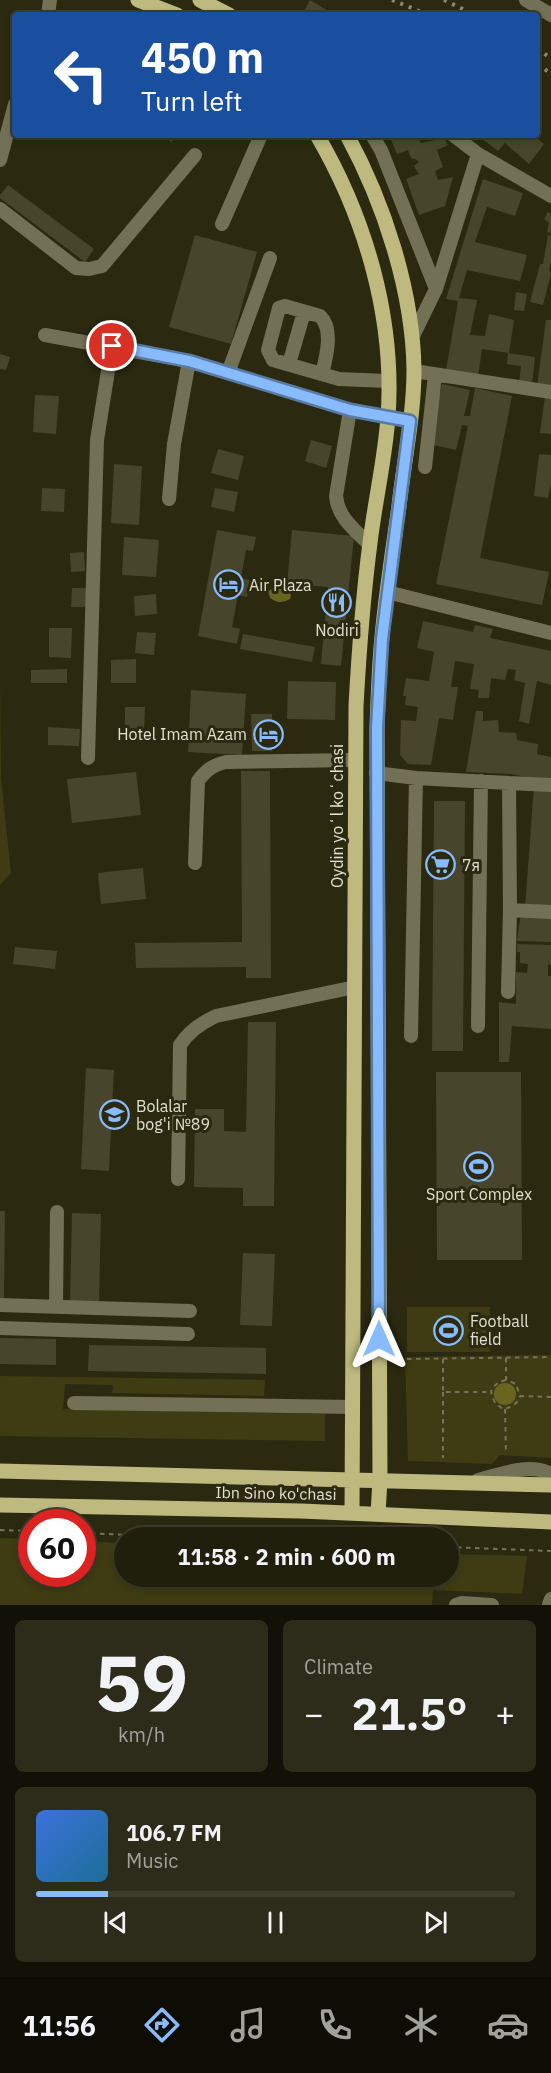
<!DOCTYPE html>
<html lang="en">
<head>
<meta charset="utf-8">
<style>
	:root { --surface:#201f0c; --page:#2d2c1a; --text:#f1f3f6; --muted:#a2a29d; --line:#3d3d2d; --accent:#87bbfb }
	body { margin:0; font-family:"IBM Plex Sans",sans-serif; background:var(--page); color:var(--text); height:100vh; display:flex; flex-direction:column; font-size:22px; white-space:nowrap }
	* { box-sizing:border-box; margin:0 }
	p { font-size:20px; color:var(--muted) }
	.icon { flex:none; width:33px; height:33px; fill:none; stroke:currentColor; stroke-width:2; stroke-linecap:round; stroke-linejoin:round }
	.map { position:relative; height:1605px; overflow:hidden }
	.details { display:flex; flex-direction:column; gap:15px; padding:15px; background:#121107; flex:1 }
	.details>* { flex:none }
	.guide { position:absolute; left:12px; top:12px; width:528px; height:126px; border-radius:6px; box-shadow:0 3px 9px #0003,0 0 0 2px var(--line); background:#1a4fa0; color:#fff; overflow:hidden }
	.speed { position:absolute; left:18px; top:1509px; display:flex; gap:12px; font-size:30px; font-weight:700; text-align:center }
	.speed>* { display:grid; place-content:center; width:78px; height:78px; border-radius:50%; background:var(--surface); box-shadow:0 3px 9px #0003,0 0 0 2px var(--line); line-height:1 }
	.speed .limit { border:9px solid #d22; background:#fff; color:#111 }
	.pin { position:absolute; display:grid; place-items:center; width:51px; height:51px; color:#fff; margin:-26px; border:3px solid #fff; border-radius:50%; box-shadow:0 2px 6px #0007 }
	.me { position:absolute; width:66px; margin:-33px; rotate:0deg; stroke-linejoin:round; filter:drop-shadow(0 0 4px #0008) }
	.turn { display:flex; align-items:center; gap:21px; height:126px; padding:0 30px; font-size:27px }
	.turn .icon { width:78px; height:78px; stroke-width:2.5 }
	.turn b { display:block; font-size:42px; line-height:51px }
	.big { font-size:45px; font-weight:700; line-height:1.1 }
	.details .widget { flex:1; display:flex; flex-direction:column; justify-content:center; gap:9px; min-width:0; padding:0 21px; border-radius:9px; background:var(--page) }
	.details .dial { align-items:center; gap:0 }
	.dial b { font-size:78px; line-height:1 }
	.song { display:flex; align-items:center; gap:18px }
	.cover { width:72px; height:72px; border-radius:9px; background:linear-gradient(135deg,hsl(220 70% 55%),hsl(200 70% 35%)) }
	.played { height:6px; border-radius:3px; background:linear-gradient(90deg,var(--accent) 15%,var(--line) 15%) }
	.keys { display:flex; justify-content:space-around; direction:ltr }
	.heat { display:flex; justify-content:space-between; align-items:center; font-size:33px; direction:ltr }
	.details .tiles { flex:1; display:grid; gap:15px; grid-template-columns:1fr 1fr }
	.widget:last-child { grid-column:span 2 }
	.trip { position:absolute; left:114px; top:1527px; width:345px; height:60px; border-radius:30px; background:var(--surface); box-shadow:0 3px 9px #0003,0 0 0 2px var(--line); font-weight:700; line-height:60px; text-align:center }
	.menu { display:flex; height:96px; justify-content:space-around; align-items:center; background:#0d0c05; color:var(--muted) }
	.menu .icon { width:42px; height:42px }
	.menu .selected { color:var(--accent) }
	.menu b { font-size:27px; color:var(--text) }
	.map>svg:first-child { display:block }
	.green { fill:#3f3c13 }
	.water { fill:#6a651e }
	.building { fill:#47462c }
	.lines { fill:none; stroke-linecap:round; stroke-linejoin:round }
	.path { stroke:#74735e; stroke-width:2; stroke-dasharray:4.5 4.5; stroke-linecap:butt }
	.minor { stroke:#727055; stroke-width:14 }
	.major { stroke:#bdb97f; stroke-width:15 }
	.rail { stroke:#898874; stroke-width:4; stroke-dasharray:3 6; stroke-linecap:butt }
	.route-casing { stroke:#587aa3; stroke-width:15 }
	.route { stroke:#87bbfb; stroke-width:10 }
	.labels { text-anchor:middle; stroke-width:6; stroke-linejoin:round; paint-order:stroke }
	.poi-label { font-size:16px; fill:#e1e1d2; stroke:#2b2910; text-anchor:start }
	.street-label { font-size:16px; fill:#e1e1d2; stroke:#2b2910 }
</style>
</head>
<body>
<div class="map">
<svg width="551" height="1605" viewBox="0 0 551 1605">
	<rect width="100%" height="100%" fill="#2b2910"/>
	<path class="green" d="M0 669 1 778 11 873 0 885Z
		M407 1307H490V1352H407Z
		M551 1355V1458L500 1455 492 1464 408 1461 405 1357Z
		M0 1376 265 1380 264 1396 112 1393 113 1385 65 1384 63 1409 325 1414V1441L0 1436Z
		M0 1538 31 1539 32 1574H82L83 1541 124 1543V1576H448L449 1554 527 1556 522 1594 433 1590 432 1605H0Z"/>
	<path class="water" d="M276 587 289 590 291 594 290 599C282 603 277 603 270 598L268 591Z
		M494 1394a11 11 0 1 1 22 0a11 11 0 1 1-22 0Z"/>
	<path class="building" d="M310 0 335 15H302Z
		M163 135H176L171 142Z
		M389 135H417L421 143 444 138 448 145 437 150 443 167 435 171 438 180 453 177 445 206 419 215 406 179 419 174 414 166 419 162 417 160 411 158 408 150 397 154Z
		M477 135H533L544 144 529 164 505 143 498 151Z
		M483 179 523 193 515 216 487 207 475 242 527 255 520 281 467 270 459 298 477 300 470 335 485 336 489 314 514 320 509 353 482 349 478 377 446 370 458 301 446 299Z
		M8 185 94 249 85 262 0 198V195Z
		M548 212 551 214V233L547 232 549 223 544 219Z
		M195 235 257 252 231 344 169 327Z
		M548 235 551 236V261L549 270 551 273 543 305 530 302 540 264H543Z
		M516 292 527 294 524 311 514 310Z
		M546 320H551V388L537 386Z
		M508 353 535 357 532 384 519 383 521 366 507 364Z
		M0 354 10 357 6 370 0 369Z
		M442 384 470 390 464 416H470L475 388 512 396 480 558 549 572 542 605 436 584 468 426 462 425 456 450 429 444Z
		M35 395 59 396 56 434 33 432Z
		M545 396 551 397V434L540 433Z
		M311 440 332 446 326 468 305 461Z
		M218 449 244 456 238 480 211 473Z
		M539 454 551 455V483L548 498 534 496Z
		M114 464 142 466 139 525 111 523Z
		M42 488 65 489 64 512 41 511Z
		M215 488 238 492 234 512 211 507Z
		M217 530 256 537 253 551 246 550 241 578 250 580 247 597 238 595 232 627 240 629 237 644 198 636Z
		M292 530 354 536 341 666 321 664 328 587 287 583Z
		M124 537 159 540 156 577 122 575Z
		M84 552 85 571 71 572 70 553Z
		M72 588H87V607H71Z
		M156 594 157 614 135 616 134 596Z
		M423 621 473 632 475 625 493 629 490 638 551 651V685L537 681 529 724 519 721 525 683 514 680 516 670 508 669 505 680 491 678 489 698H478L479 690 470 689 474 664 455 661 451 687H458L453 720 439 718 431 765 408 764 400 755 401 720 416 721 418 707 405 705 406 696H403L406 678 429 681 434 652 417 648Z
		M49 628H72L71 658 49 657Z
		M137 632 156 633 154 655 135 653Z
		M243 634 315 647 312 662 240 649Z
		M136 659V683H111V660Z
		M67 669V683H31V670Z
		M288 681 336 682 335 720 287 719Z
		M191 690 246 694 242 755 188 752Z
		M125 707H145L144 732H125Z
		M476 711H483V721L498 720 499 732 516 733 517 740 538 744 537 754 551 757V782L511 774 466 772Z
		M251 714H272V751H252Z
		M48 727 80 729 79 746 48 745Z
		M241 771H270L271 978H246V967L136 968 135 943 242 942Z
		M136 772 141 815 72 823 67 779Z
		M534 786 551 788V910L525 908Z
		M434 801H465L463 1051H432Z
		M143 868 146 899 101 904 98 873Z
		M521 913 551 915V942L517 941Z
		M517 944 551 945V965L548 964V976H551V1029L512 1026 509 1062H499V1002L516 1004V972L527 973 528 964 520 963V952H517Z
		M15 947 57 951 55 969 13 964Z
		M248 1022H276L274 1206H243V1188L194 1187 195 1109H224V1131L246 1132Z
		M86 1068 114 1070 109 1171 81 1169Z
		M436 1072H521L522 1260H437Z
		M0 1211H5L4 1298H0Z
		M72 1213 101 1214 99 1301H70Z
		M243 1253 275 1254 272 1326 240 1325Z
		M0 1338 56 1339V1365L0 1364Z
		M89 1345 266 1348V1374L88 1371Z"/>
	<g class="lines">
		<path class="path" d="M506 1358V1380L516 1384 520 1396 551 1397
			M407 1359 551 1357
			M443 1359V1392H491
			M506 1380C499 1382 494 1384 491 1392L495 1403 503 1409C510 1408 518 1404 520 1396
			M443 1392V1458
			M505 1409 506 1453
			M0 1530 32 1531
			M82 1533 202 1538
			M448 1547 551 1551"/>
		<path class="minor" d="M526 0 551 15
			M48 15 50 0
			M372 135 381 150 436 289
			M453 135 478 154
			M0 160 15 104
			M0 209 76 268 89 269 102 266 195 155
			M222 224 261 135
			M45 335 189 361 350 410 410 421
			M412 338 436 289 478 154 551 196
			M289 364 304 312
			M414 371 551 392
			M228 373 270 258
			M322 374C326 358 334 329 320 316L285 306 279 308 268 350 273 360 339 379 388 381
			M350 410 336 496C338 518 355 530 369 544
			M425 467 435 375
			M169 499 174 444 189 361
			M387 592 551 633
			M88 758 97 440 112 346
			M376 773 416 778 509 783 510 910 508 992
			M509 783 551 785
			M195 863 198 781C206 770 213 765 226 762L354 760
			M510 910 551 912
			M478 1026 481 781
			M411 1036 416 778
			M178 1179 180 1045C189 1031 201 1023 216 1016L355 987
			M0 1305 190 1311
			M56 1307 57 1212
			M0 1328 188 1334
			M74 1403 353 1407
			M478 1480C500 1475 528 1462 551 1474
			M456 1605 462 1603 492 1605
			M549 1605 551 1599"/>
		<path class="major" d="M138 0 177 15
			M200 0 229 15
			M317 135C366 219 395 319 388 417 385 459 375 501 370 543 363 597 359 651 356 706L352 1513
			M347 135C384 203 413 291 414 370 414 415 404 461 399 506 393 549 386 593 382 637 379 667 378 698 377 728L380 1480 378 1514
			M0 1471 551 1485
			M0 1505 301 1511 551 1522"/>
		<path class="rail" d="M392 0 429 15
			M444 0 475 15
			M537 49 551 58
			M537 65 551 73"/>
	</g>
	<g class="lines">
		<defs>
			<path id="route" d="M112 346 189 361 350 410 410 421 382 639 377 728 379 1339"/>
		</defs>
		<use href="#route" class="route-casing"/>
		<use href="#route" class="route"/>
	</g>
	<defs>
		<symbol id="hotel-ring" viewBox="-11 -11 22 22"><circle r="9.5" fill="#2b2910" stroke="#87bbfb" stroke-width="1.5"/><path d="M-6-4.5h1.5V1H6V5H4.5V3h-9V5H-6ZM-4 0a1.8 1.8 0 1 1 3.6 0ZM.5 0V-2.5h3Q6-2.5 6 0Z" fill="#87bbfb"/></symbol>
		<symbol id="restaurant-ring" viewBox="-11 -11 22 22"><circle r="9.5" fill="#2b2910" stroke="#87bbfb" stroke-width="1.5"/><path d="M-5-6h1v4h1v-4h1v4h1v-4h1v5L-1.5 .5V6h-2V.5L-5-1ZM5-6V6H3V1.5H1.5Q1.5-4 5-6Z" fill="#87bbfb"/></symbol>
		<symbol id="supermarket-ring" viewBox="-11 -11 22 22"><circle r="9.5" fill="#2b2910" stroke="#87bbfb" stroke-width="1.5"/><path d="M-6-5.5h2.5l.6 2H6L4.5 2H-2.5L-4.4-4H-6ZM-1.5 3.2a1.3 1.3 0 1 0 .1 0ZM3 3.2a1.3 1.3 0 1 0 .1 0Z" fill="#87bbfb"/></symbol>
		<symbol id="school-ring" viewBox="-11 -11 22 22"><circle r="9.5" fill="#2b2910" stroke="#87bbfb" stroke-width="1.5"/><path d="M0-5L7-2L0 1L-7-2ZM-4 1L0 2.5L4 1V4Q0 6-4 4Z" fill="#87bbfb"/></symbol>
		<symbol id="stadium-ring" viewBox="-11 -11 22 22"><circle r="9.5" fill="#2b2910" stroke="#87bbfb" stroke-width="1.5"/><path d="M0-5a6.5 5 0 1 0 0 10a6.5 5 0 1 0 0-10ZM-3.5-1.8h7v3.6h-7Z" fill="#87bbfb"/></symbol>
	</defs>
	<g fill-rule="evenodd">
		<use href="#hotel-ring" x="212" y="568" width="33" height="33"/>
		<use href="#restaurant-ring" x="320" y="586" width="33" height="33"/>
		<use href="#hotel-ring" x="252" y="718" width="33" height="33"/>
		<use href="#supermarket-ring" x="424" y="848" width="33" height="33"/>
		<use href="#school-ring" x="98" y="1098" width="33" height="33"/>
		<use href="#stadium-ring" x="462" y="1150" width="33" height="33"/>
		<use href="#stadium-ring" x="432" y="1314" width="33" height="33"/>
	</g>
	<g class="labels">
		<g class="poi-label">
			<text x="249" y="591">Air Plaza</text>
			<text x="337" y="636" text-anchor="middle">Nodiri</text>
			<text x="247" y="740" text-anchor="end">Hotel Imam Azam</text>
			<text x="462" y="871">7я</text>
			<text x="136" y="1112">Bolalar<tspan x="136" dy="18">bog'i №89</tspan></text>
			<text x="479" y="1200" text-anchor="middle">Sport Complex</text>
			<text x="470" y="1327">Football<tspan x="470" dy="18">field</tspan></text>
		</g>
		<g class="street-label">
			<text transform="translate(337 816) rotate(-90)" y="6">Oydin yoʻl koʻchasi</text>
			<text transform="translate(276 1493) rotate(1)" y="6">Ibn Sino ko'chasi</text>
		</g>
	</g>
</svg>
<div class="speed"><div class="limit">60</div></div>
<div class="pin" style="left:112px;top:346px;background:#d93025"><svg class="icon" aria-label="arrive" viewBox="0 0 24 24"><path d="M6 21V4h12l-3 4 3 4H6"/></svg></div>
<svg class="me" style="left:379px;top:1339px" viewBox="-20 -20 40 40"><path d="M0-17L14 15 0 8-14 15z" fill="#87bbfb" stroke="#fff" stroke-width="4"/></svg>
<div class="trip">11:58 · 2 min · 600 m</div>
<div class="guide">
<div class="turn"><svg class="icon" aria-label="left" viewBox="0 0 24 24"><path d="M17 20v-9H6M10 6l-5 5 5 5"/></svg><div><b>450 m</b>Turn left</div></div>
</div>
</div>
<section class="details">
<div class="tiles">
<div class="widget dial"><b>59</b><p>km/h</p></div>
<div class="widget"><p>Climate</p>
<div class="heat"><a>−</a><b class="big">21.5°</b><a>+</a></div>
</div>
<div class="widget">
<div class="song"><i class="cover"></i><div><b>106.7 FM</b><p>Music</p></div></div>
<div class="played"></div>
<div class="keys"><svg class="icon" aria-label="previous" viewBox="0 0 24 24"><path d="M18 5L8 12l10 7zM5 5v14"/></svg><svg class="icon" aria-label="pause" viewBox="0 0 24 24"><path d="M8 5v14M16 5v14"/></svg><svg class="icon" aria-label="next" viewBox="0 0 24 24"><path d="M6 5l10 7-10 7zM19 5v14"/></svg></div>
</div>
</div>
</section>
<nav class="menu">
<b>11:56</b>
<svg class="icon selected" aria-label="directions" viewBox="0 0 24 24"><path d="M12 3l9 9-9 9-9-9zM9 14v-3h6M13 9l2 2-2 2"/></svg>
<svg class="icon" aria-label="music" viewBox="0 0 24 24"><path d="M9 18V5l10-2v13"/><circle cx="6" cy="18" r="3"/><circle cx="16" cy="16" r="3"/></svg>
<svg class="icon" aria-label="phone" viewBox="0 0 24 24"><path d="M5 4h4l2 5-3 2q2 4 5 5l2-3 5 2v4C11 20 4 13 5 4z"/></svg>
<svg class="icon" aria-label="climate" viewBox="0 0 24 24"><path d="M12 3v18M4 7l16 10M4 17L20 7"/></svg>
<svg class="icon" aria-label="car" viewBox="0 0 24 24"><path d="M5 17H2v-5l4-1 3-4h7l3 4 3 1v5h-3M9 17h6M6 11h13"/><circle cx="7" cy="17" r="2"/><circle cx="17" cy="17" r="2"/></svg>
</nav>
</body>
</html>
